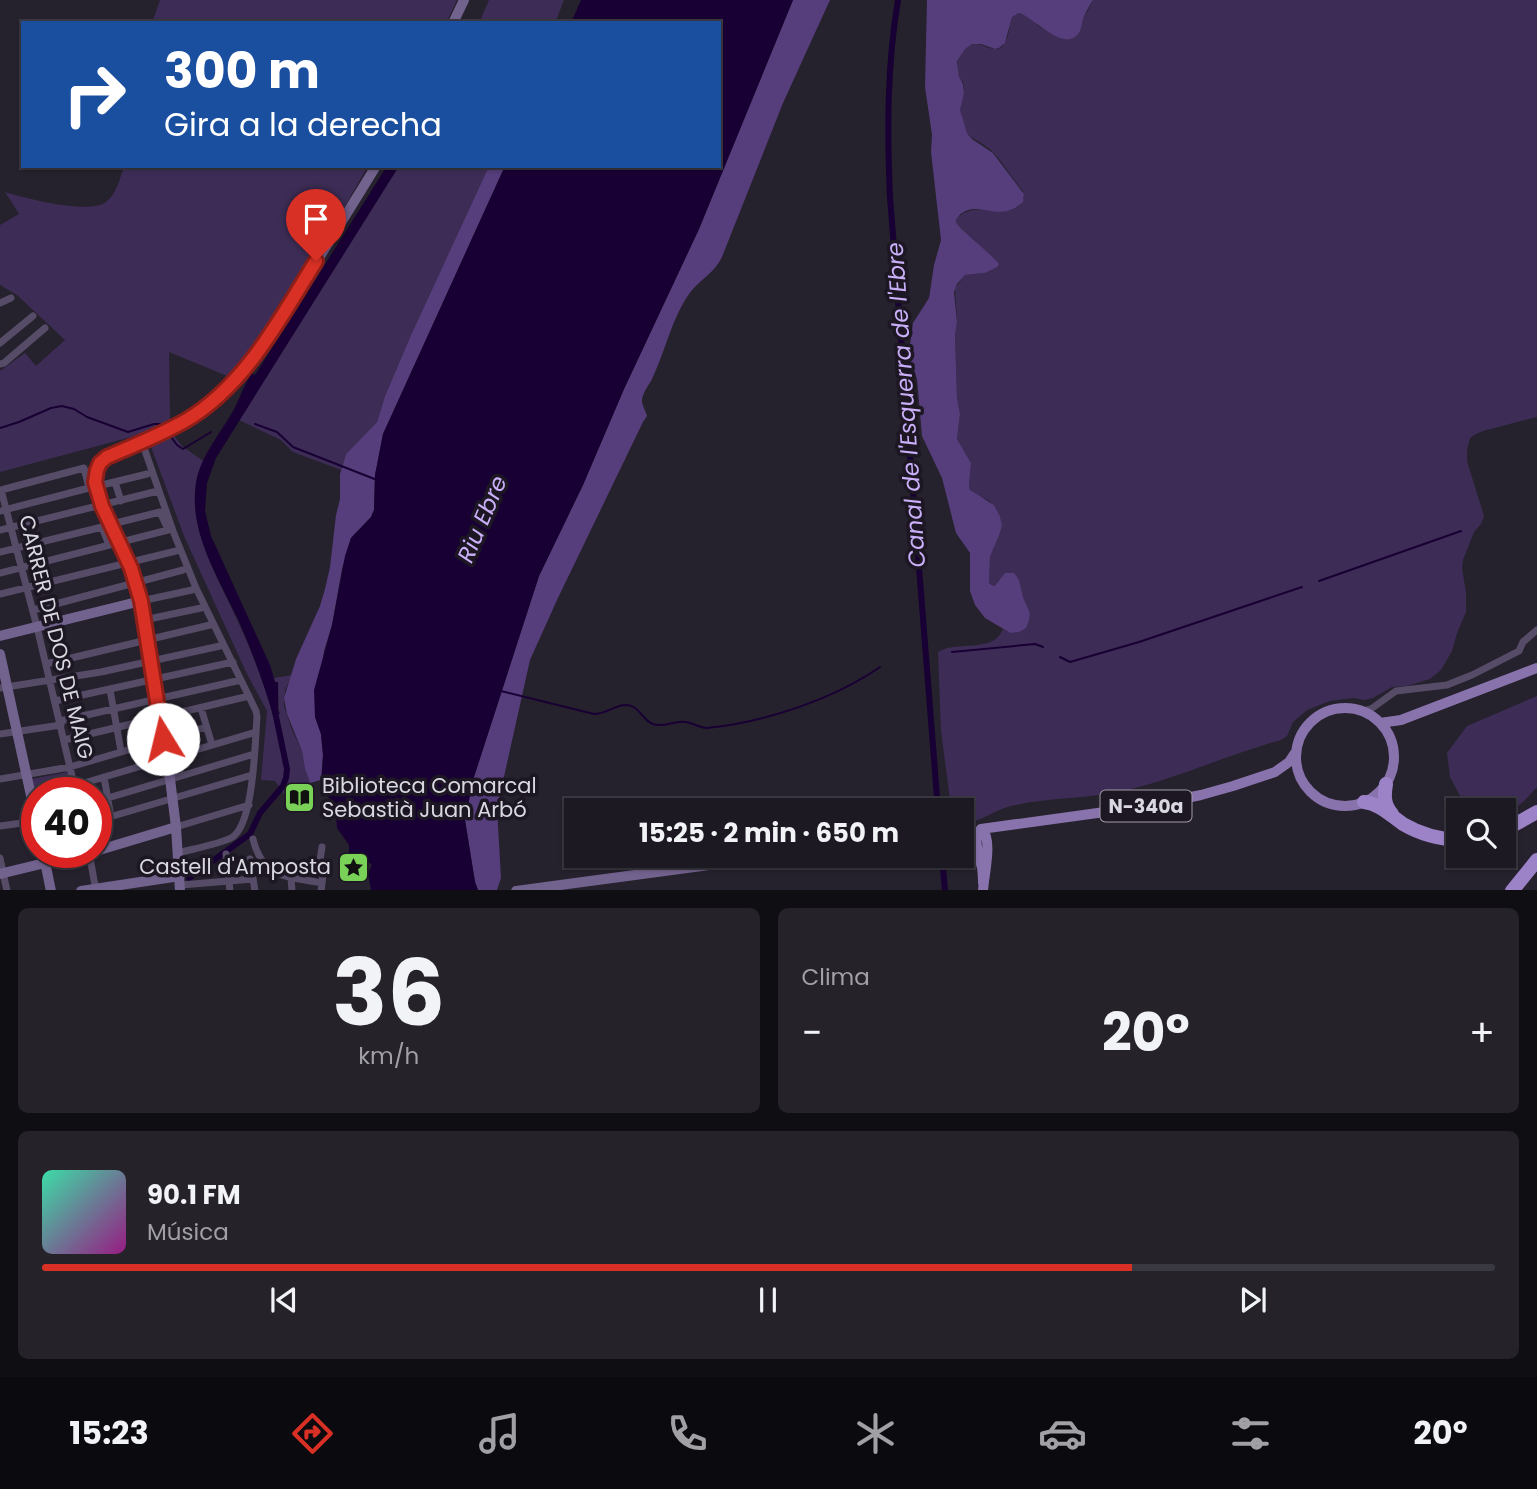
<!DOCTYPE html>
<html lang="es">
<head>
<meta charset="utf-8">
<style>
	:root { --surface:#1c1922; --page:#25222a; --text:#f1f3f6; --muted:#a0a0a5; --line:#3a3840; --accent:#d93025 }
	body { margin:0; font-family:Poppins,sans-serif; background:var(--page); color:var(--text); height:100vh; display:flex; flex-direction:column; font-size:26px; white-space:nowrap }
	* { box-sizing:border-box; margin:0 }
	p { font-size:23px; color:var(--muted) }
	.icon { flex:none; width:38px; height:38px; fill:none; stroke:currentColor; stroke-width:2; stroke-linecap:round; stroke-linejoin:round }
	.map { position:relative; height:890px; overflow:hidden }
	.details { display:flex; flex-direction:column; gap:18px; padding:18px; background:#0f0e13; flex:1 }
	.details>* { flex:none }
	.hud { position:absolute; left:21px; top:21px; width:700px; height:147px; border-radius:0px; box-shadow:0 2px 5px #0004,0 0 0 2px var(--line); background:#1a4fa0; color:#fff; overflow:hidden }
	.controls { position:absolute; left:1446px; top:798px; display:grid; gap:14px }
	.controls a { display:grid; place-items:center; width:70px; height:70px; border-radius:0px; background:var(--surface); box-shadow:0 2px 5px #0004,0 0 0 2px var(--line); font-size:35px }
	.speed { position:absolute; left:21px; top:777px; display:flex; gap:14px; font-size:35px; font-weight:700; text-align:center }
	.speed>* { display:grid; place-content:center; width:91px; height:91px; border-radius:50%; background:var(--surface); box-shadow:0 2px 5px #0004,0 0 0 2px var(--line); line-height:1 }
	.speed .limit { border:10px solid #d22; background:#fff; color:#111 }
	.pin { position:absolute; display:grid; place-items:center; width:60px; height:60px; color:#fff; margin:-72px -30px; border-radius:50% 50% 50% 0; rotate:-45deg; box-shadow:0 0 7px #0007 }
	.pin .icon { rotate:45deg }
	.me { position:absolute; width:77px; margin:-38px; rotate:351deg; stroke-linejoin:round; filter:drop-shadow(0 0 5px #0008) }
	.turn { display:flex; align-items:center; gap:24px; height:147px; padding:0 28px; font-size:32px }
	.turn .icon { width:91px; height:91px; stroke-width:2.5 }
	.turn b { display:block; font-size:49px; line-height:60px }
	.big { font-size:52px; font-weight:700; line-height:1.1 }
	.details .widget { flex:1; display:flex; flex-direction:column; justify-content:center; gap:10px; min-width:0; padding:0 24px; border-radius:10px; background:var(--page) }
	.details .dial { align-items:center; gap:0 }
	.dial b { font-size:91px; line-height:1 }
	.song { display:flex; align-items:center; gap:21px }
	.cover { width:84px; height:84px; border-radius:10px; background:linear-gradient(135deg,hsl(160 70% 55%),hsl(310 70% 35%)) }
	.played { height:7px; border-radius:4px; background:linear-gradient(90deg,var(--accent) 75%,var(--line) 75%) }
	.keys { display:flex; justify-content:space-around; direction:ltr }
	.heat { display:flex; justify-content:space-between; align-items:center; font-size:38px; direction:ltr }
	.details .tiles { flex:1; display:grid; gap:18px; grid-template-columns:1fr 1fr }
	.widget:last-child { grid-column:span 2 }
	.trip { position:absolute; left:564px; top:798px; width:410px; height:70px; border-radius:0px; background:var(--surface); box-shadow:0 2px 5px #0004,0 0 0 2px var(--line); font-weight:700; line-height:70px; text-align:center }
	.tab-bar { display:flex; height:112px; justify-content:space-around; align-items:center; background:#0b0a0e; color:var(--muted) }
	.tab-bar .icon { width:49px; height:49px }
	.tab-bar .on { color:var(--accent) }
	.tab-bar b { font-size:32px; color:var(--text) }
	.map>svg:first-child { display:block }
	.green { fill:#3d2d56 }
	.forest { fill:#563d7b }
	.water { fill:#190034 }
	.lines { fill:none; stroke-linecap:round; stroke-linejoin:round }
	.stream { stroke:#190034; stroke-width:2 }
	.canal { stroke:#190034; stroke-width:6 }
	.street { stroke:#564c68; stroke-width:7 }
	.secondary { stroke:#72628e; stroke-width:10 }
	.primary { stroke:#8873ac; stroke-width:10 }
	.highway { stroke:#9c82c7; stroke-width:14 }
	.route-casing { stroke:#8d1f18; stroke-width:18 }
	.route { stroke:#d93025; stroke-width:12 }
	.labels { text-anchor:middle; stroke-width:7; stroke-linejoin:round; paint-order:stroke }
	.shield { fill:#1c1723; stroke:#a09da7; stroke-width:2 }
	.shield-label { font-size:19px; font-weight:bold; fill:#d9d7df }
	.street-label { font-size:21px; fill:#d9d7df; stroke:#1c1723 }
	.poi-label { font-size:21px; fill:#d9d7df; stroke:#1c1723; text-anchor:start }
	.water-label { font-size:23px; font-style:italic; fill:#caaff9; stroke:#1c1723 }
</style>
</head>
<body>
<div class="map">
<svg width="1537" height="891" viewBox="0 0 1537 891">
	<rect width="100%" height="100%" fill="#25212d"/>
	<path class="green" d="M160 0H457L446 23H152Z
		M489 0H564L555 23H479Z
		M1093 0H1537V417L1483 431 1476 434 1470 438 1467 450V461L1484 516 1481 524 1474 532 1463 560 1462 568 1466 593V612L1457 633 1452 651 1441 670 1430 679 1407 686 1392 687 1373 698 1365 700 1353 698 1330 701 1307 710 1293 722 1287 736 1281 740C1230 754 1180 777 1128 790 1090 799 1049 797 1011 806 994 810 978 824 961 823V810H951V807L941 731 938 652C958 640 993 654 1003 629L1010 633 1030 613 1021 593 1019 580 999 583 995 586 989 583 990 557 1000 533 1002 525 1000 516 994 505 988 500 976 495 970 490 969 486 971 463 957 439 960 414 957 397 955 335 957 322 955 288 965 275 985 273 997 261 959 226 956 223 957 218C978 197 1012 226 1024 198L1023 191C1012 178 1004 164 993 152 977 136 964 142 960 113 959 105 965 96 964 87 963 77 962 86 959 77 955 67 958 55 966 48 977 38 986 50 997 49 1009 47 1009 25 1012 17L1019 13 1027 16 1040 27 1058 37 1081 30 1083 20Z
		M124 166H368L334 225 232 378 169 352 170 421 146 433 0 472V371L25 353 36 366 65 340 17 295 0 285V225L19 214 5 192C24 198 92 216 107 201 117 193 120 178 124 166Z
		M399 166H489L411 335 385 396 377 422 346 454 341 470 293 452 281 440 239 420Z
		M171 432 182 446 203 461C178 517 217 574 239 624 253 654 264 684 273 715L279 713 278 683H275L274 678 292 675 285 690 284 706 292 730 302 751 305 769 310 783 286 797 275 781 261 780 267 711 247 674 184 536 150 444Z
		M1537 696V787C1527 798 1517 810 1503 815V810H1475L1470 807 1459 794 1450 777 1447 753 1467 726Z
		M68 772 72 793H37V803L32 779Z"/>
	<path class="forest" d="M793 0H830L783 103 722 257C715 273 699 280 689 294 671 320 665 353 651 381 648 386 642 394 642 401 642 405 646 412 647 416L643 422 557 600 530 660 497 808 501 878 497 890H478L475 882 465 820 473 780 539 576 583 485 624 389 699 229Z
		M927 0H1093C1089 6 1085 13 1083 20 1082 22 1082 28 1080 31 1066 56 1034 17 1019 13L1012 17 1005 43 999 48 995 49 981 44H972L965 49 959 58 957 62 959 77 963 84 964 93 960 110 967 133 972 139 993 153 1024 194 1023 202C1001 224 979 200 962 213 959 215 956 219 956 222 957 227 993 255 999 264L997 267 985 273 965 275 957 284 954 292 957 322 955 335 957 397 960 414 957 439 971 463 969 486 970 490 994 505 1000 516 1002 525 1000 533 990 557 989 583 992 585 995 586 1005 573H1014L1019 580 1023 597 1030 613 1029 620 1026 628 1019 632 1010 633 1007 631 985 618 975 605 970 591V553L956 533 942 478 922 436 917 379 911 361 910 345 913 323 929 298 934 265 941 240 931 152 932 135 925 87Z
		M489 166H505L383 434 375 475 374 510 371 517 351 538 342 569 332 625 324 651 315 717 321 734 323 755 321 780 310 783 305 769 302 751 287 714 284 698 296 659 320 606 325 589 330 567 336 515 340 499V474L346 454 377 422 385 396 411 335Z"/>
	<path class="water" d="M581 0H793L699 229 624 389 583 485 539 576 473 780 465 820 475 882 478 890H371L368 874 372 864 349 858V845L337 828 335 804 321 790 323 755 321 734 315 717 314 690 332 625 345 556 351 538 371 517 374 510 375 475 383 434 505 166H719V23H571Z
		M387 166H399L216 458 207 483 205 511 211 536 270 665 275 682H278V710L280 714 273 715C264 684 253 654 240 624 220 580 188 533 196 483 200 457 220 434 233 411 240 398 244 385 252 373L255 375Z"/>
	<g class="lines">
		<path class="stream" d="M255 424 277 432 293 447 377 480
			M0 428 19 422 51 408 62 406 74 409 87 417 128 432 154 424H160L163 426
			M169 434 177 445 183 449 211 432
			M1319 581 1461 531
			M952 652 1035 644 1043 647
			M1060 657 1070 662 1139 642 1302 587
			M501 691 594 714C606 714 615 705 626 705 639 705 642 720 653 724 665 728 674 720 686 722 694 723 699 728 707 728 765 722 832 700 880 667"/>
		<path class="canal" d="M898 0C887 66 887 131 890 197L938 810
			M942 856 945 891
			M189 878 250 834 260 813 283 786 286 778 287 769 274 707"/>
		<path class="street" d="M0 303 11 298
			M0 343 33 316
			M0 364 4 363 45 328
			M142 442 173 531 196 588 256 711 257 717C255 742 254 826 231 838 219 844 193 849 178 853
			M115 482 121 501
			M102 485 147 474
			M1 490 37 627 76 793
			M0 511 89 488 84 468 1 490
			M116 523 160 512 166 525 171 526
			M0 530 158 491
			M0 552 102 527 109 545
			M0 573 168 530
			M0 594 176 551
			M141 601 192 590
			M33 610 183 570
			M144 620 201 608
			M46 664 210 625
			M0 688 101 672 220 646
			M110 690 121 751
			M55 701 233 662
			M201 708 212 745
			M1363 711 1371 709 1396 691 1447 685 1472 675 1519 651 1523 642 1537 630
			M60 721 241 680
			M0 734 61 725
			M64 740 249 696
			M104 777 111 817
			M0 779 70 767 206 727
			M74 786 256 732
			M108 798 254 754
			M96 821 252 775
			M0 826 37 821
			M176 827 249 805
			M253 839C262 878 289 877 322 883
			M89 852 96 891
			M226 854 230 891
			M0 858 7 891
			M250 859 255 891
			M291 877 292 891
			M181 885 253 879
			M321 891 324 868 319 867 322 847"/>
		<path class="secondary" d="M453 23 464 0
			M0 636 141 601
			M0 654 37 823
			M96 851 176 827
			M43 852 51 891
			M0 874 90 852
			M81 891 180 876
			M180 891 176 827 170 779 141 601 131 568 102 506 95 482V476L100 463 107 457C141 442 178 429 207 406 249 371 276 325 305 280 329 242 353 204 376 166
			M516 891 776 856"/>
		<path class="primary" d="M1296 757a49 49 0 1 1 98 0a49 49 0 1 1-98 0Z
			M1380 723 1401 720 1537 668
			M982 829C993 840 984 874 983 891
			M961 835 968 839 977 849
			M983 883C983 876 983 870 981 864 979 852 972 840 981 829L1141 807 1201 795 1233 786 1275 772 1289 762 1295 753"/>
		<path class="highway" d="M1386 784C1384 796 1384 805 1392 814
			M1364 802C1380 804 1390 815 1403 824 1420 834 1439 839 1458 840
			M1503 831 1537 812
			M1512 891 1537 860"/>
	</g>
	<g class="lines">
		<defs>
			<path id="route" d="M163 739 141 601 131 568 102 506 95 482 97 470 100 463 107 457C133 446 160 435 185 421 245 386 280 319 316 261"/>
		</defs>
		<use href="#route" class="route-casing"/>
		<use href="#route" class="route"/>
	</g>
	<defs>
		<symbol id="library-square" viewBox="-11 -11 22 22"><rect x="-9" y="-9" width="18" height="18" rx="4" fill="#79d157" stroke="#1c1723"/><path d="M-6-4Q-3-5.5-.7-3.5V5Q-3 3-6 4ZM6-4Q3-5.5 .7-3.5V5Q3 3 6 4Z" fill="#111"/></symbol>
		<symbol id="sight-square" viewBox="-11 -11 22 22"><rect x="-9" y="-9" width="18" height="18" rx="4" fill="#79d157" stroke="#1c1723"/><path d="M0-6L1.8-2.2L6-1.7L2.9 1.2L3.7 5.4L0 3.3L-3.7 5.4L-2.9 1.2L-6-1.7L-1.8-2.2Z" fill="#111"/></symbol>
	</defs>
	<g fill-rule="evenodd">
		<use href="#library-square" x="282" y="780" width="35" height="35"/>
		<use href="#sight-square" x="336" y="850" width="35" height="35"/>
	</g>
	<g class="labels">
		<rect class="shield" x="1100.5" y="790.5" width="91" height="31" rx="5"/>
		<g class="shield-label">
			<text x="1146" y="813">N-340a</text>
		</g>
		<g class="street-label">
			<text transform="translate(56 637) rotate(76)" y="7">CARRER DE DOS DE MAIG</text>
		</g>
		<g class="poi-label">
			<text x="322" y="793">Biblioteca Comarcal<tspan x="322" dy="24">Sebastià Juan Arbó</tspan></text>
			<text x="331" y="874" text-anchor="end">Castell d'Amposta</text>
		</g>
		<g class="water-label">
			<text transform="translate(906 405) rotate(-94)" y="8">Canal de l'Esquerra de l'Ebre</text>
			<text transform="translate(482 519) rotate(-67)" y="8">Riu Ebre</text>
		</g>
	</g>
</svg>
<div class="controls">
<a><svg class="icon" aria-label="search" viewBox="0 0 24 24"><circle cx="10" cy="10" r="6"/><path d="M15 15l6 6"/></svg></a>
</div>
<div class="speed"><div class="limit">40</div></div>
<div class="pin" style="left:316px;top:261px;background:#d93025"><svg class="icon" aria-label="arrive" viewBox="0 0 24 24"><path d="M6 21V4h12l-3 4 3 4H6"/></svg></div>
<svg class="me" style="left:163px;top:739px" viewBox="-20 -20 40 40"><circle r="19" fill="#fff"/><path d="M0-13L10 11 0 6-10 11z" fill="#d93025"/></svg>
<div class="trip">15:25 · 2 min · 650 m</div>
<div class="hud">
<div class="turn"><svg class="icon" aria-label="right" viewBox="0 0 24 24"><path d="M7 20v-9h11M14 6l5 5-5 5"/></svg><div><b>300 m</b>Gira a la derecha</div></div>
</div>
</div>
<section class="details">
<div class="tiles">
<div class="widget dial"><b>36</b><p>km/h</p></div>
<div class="widget"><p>Clima</p>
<div class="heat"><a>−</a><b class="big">20°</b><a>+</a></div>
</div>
<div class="widget">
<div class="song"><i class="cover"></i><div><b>90.1 FM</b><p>Música</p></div></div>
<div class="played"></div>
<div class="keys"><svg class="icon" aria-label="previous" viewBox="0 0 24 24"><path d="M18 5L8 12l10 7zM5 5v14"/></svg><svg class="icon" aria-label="pause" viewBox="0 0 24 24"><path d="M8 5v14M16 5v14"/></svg><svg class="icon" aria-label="next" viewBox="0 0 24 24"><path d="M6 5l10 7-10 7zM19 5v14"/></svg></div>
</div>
</div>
</section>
<nav class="tab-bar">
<b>15:23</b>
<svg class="icon on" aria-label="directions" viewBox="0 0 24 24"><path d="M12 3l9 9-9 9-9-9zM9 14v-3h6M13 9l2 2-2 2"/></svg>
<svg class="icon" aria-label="music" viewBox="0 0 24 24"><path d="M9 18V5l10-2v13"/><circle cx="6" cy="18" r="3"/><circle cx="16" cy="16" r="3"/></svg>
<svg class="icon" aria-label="phone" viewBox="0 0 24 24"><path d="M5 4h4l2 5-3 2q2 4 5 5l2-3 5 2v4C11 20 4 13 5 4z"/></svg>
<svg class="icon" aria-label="climate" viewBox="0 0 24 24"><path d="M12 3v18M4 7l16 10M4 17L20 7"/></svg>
<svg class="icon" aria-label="car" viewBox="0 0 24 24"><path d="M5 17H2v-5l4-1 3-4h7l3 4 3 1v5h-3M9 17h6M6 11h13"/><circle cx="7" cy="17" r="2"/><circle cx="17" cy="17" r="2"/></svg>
<svg class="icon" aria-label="filters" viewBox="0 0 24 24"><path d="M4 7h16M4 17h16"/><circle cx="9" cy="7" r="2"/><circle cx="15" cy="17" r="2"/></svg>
<b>20°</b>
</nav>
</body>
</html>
